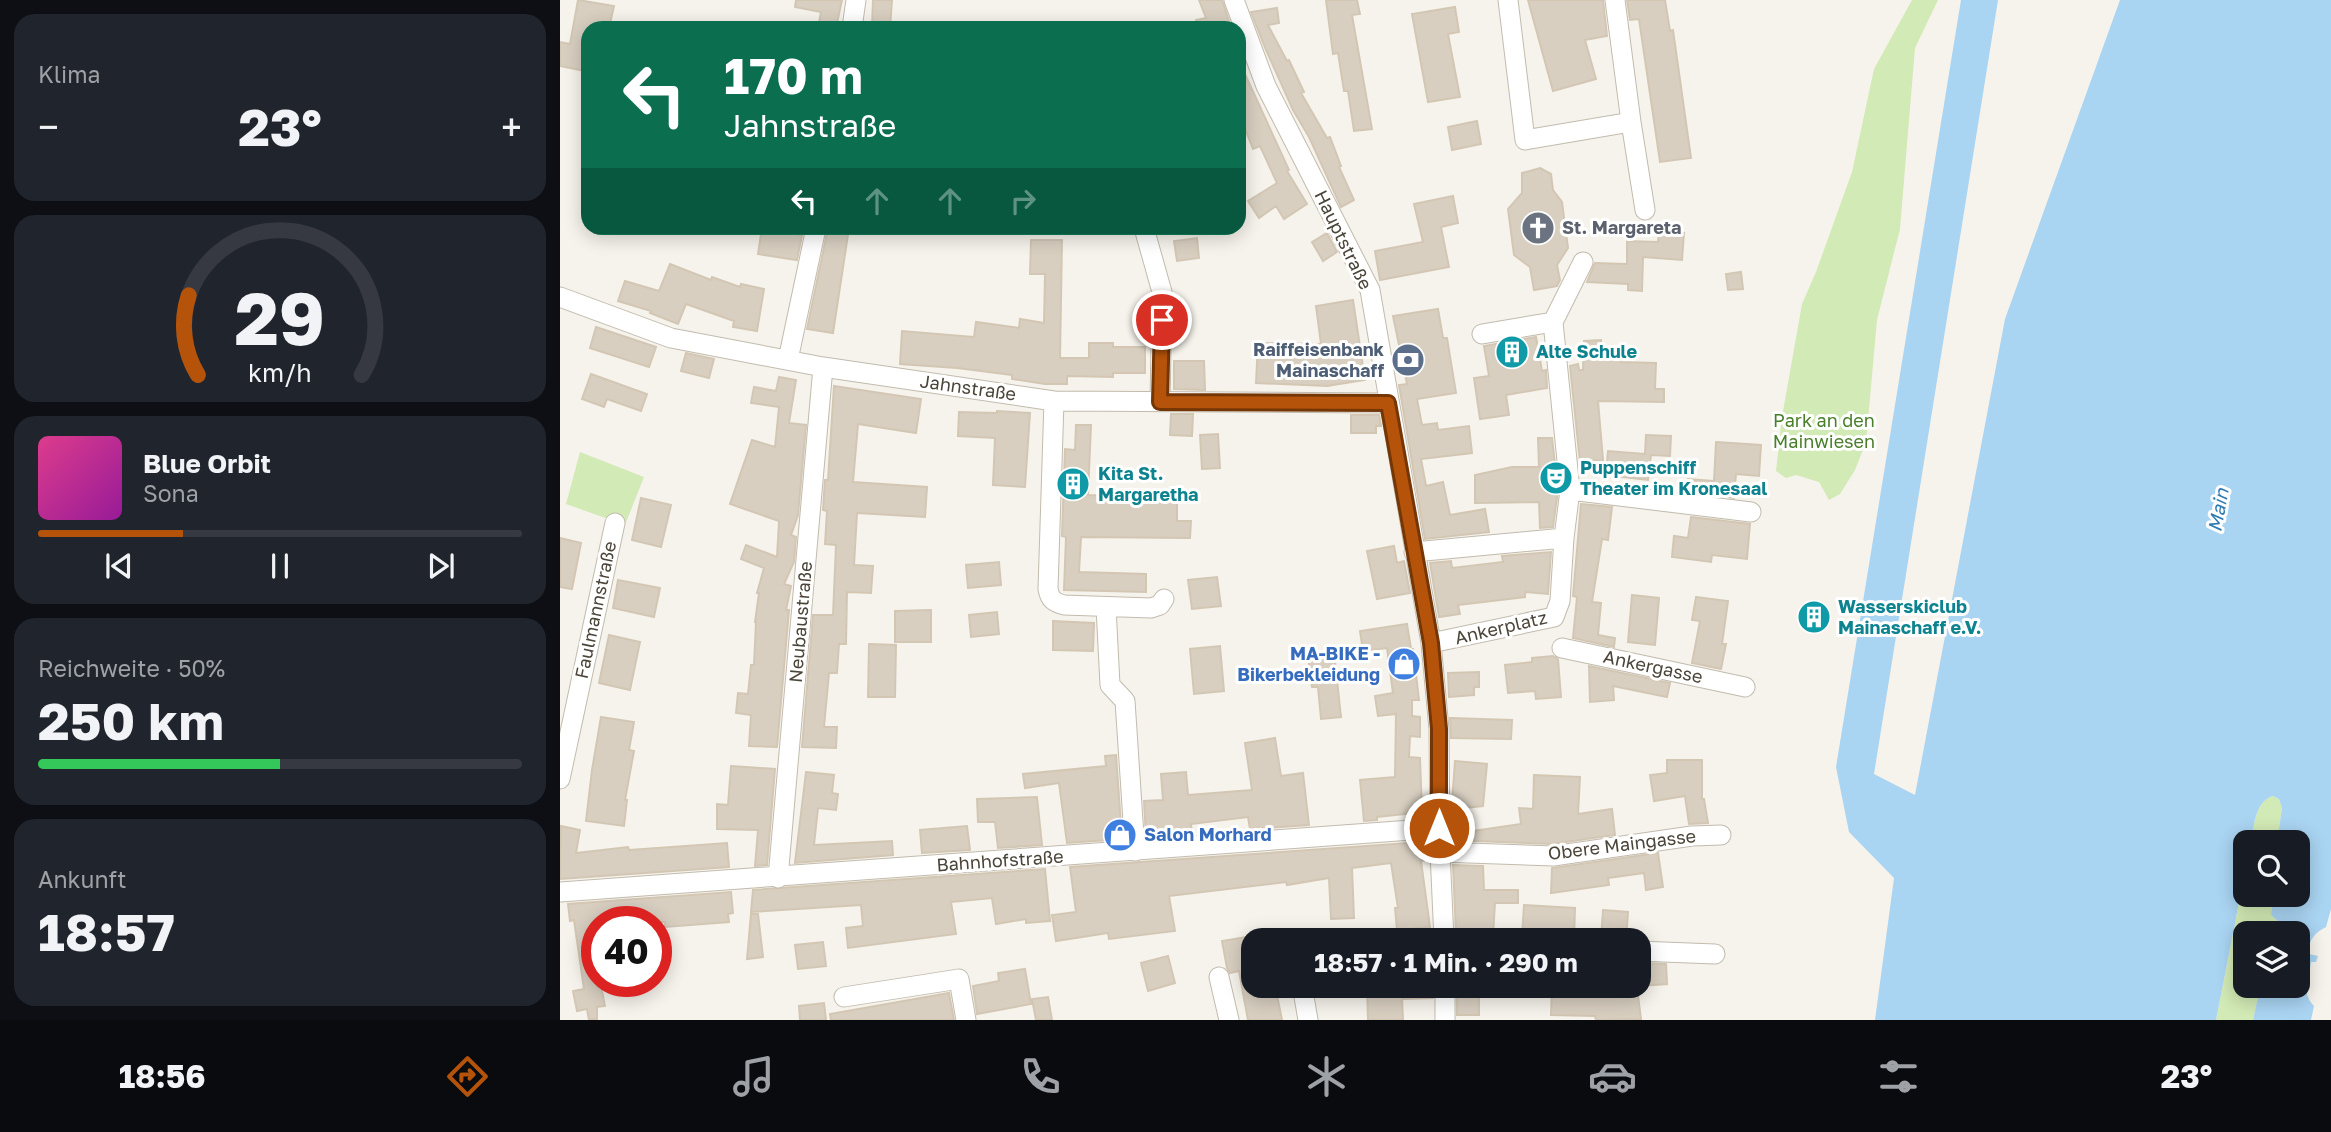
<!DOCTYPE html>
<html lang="de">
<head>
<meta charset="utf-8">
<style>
	:root { --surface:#171b24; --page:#20242c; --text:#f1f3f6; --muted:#9ea1a6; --line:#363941; --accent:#b45309 }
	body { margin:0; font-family:"Golos Text",sans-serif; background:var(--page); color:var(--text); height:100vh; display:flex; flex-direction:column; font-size:26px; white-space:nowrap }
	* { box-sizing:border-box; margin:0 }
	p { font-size:23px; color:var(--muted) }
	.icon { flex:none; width:38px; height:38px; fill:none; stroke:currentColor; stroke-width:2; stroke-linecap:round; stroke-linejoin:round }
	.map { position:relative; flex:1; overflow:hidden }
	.panel { display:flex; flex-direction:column; gap:14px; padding:14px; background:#0d0f14; width:560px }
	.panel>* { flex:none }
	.banner { position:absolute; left:21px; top:21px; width:665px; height:214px; border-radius:21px; box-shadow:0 4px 18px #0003; background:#0b6e4f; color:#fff; overflow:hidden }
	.controls { position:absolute; left:1673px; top:830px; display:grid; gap:14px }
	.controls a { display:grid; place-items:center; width:77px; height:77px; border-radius:14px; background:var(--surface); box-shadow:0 4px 18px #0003; font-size:35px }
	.speed { position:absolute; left:21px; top:906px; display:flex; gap:14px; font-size:35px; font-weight:700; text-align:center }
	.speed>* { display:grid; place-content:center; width:91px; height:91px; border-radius:50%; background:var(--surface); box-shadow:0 4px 18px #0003; line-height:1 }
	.speed .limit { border:10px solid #d22; background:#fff; color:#111 }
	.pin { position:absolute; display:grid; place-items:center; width:60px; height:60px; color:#fff; margin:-30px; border:4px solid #fff; border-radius:50%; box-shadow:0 2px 7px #0007 }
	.me { position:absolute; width:77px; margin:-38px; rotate:0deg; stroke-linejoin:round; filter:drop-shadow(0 0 5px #0008) }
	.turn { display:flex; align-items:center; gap:24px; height:147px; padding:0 28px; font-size:32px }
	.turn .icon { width:91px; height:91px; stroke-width:2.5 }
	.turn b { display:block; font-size:49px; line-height:60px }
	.lanes { display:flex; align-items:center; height:66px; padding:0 28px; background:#0003; justify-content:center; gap:35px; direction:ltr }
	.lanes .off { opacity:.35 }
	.big { font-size:52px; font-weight:700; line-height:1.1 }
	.panel .card { flex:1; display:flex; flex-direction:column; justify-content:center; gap:10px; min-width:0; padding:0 24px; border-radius:21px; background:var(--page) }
	.panel .dial { align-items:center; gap:0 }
	.dial svg { height:182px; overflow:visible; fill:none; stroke:var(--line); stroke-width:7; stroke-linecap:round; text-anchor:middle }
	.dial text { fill:var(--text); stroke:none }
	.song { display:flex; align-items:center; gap:21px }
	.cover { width:84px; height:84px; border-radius:10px; background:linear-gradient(135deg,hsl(330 70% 55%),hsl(300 70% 35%)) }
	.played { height:7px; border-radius:4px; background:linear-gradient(90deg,var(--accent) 30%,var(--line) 30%) }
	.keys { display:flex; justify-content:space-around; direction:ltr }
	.heat { display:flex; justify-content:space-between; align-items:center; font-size:38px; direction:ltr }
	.charge { height:10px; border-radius:5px; background:linear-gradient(90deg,#34c759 50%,var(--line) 0) }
	.trip { position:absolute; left:681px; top:928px; width:410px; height:70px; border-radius:21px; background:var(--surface); box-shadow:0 4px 18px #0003; font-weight:700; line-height:70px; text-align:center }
	.menu { display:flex; height:112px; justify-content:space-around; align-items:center; background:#090b0e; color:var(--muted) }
	.menu .icon { width:49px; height:49px }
	.menu .selected { color:var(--accent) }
	.menu b { font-size:32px; color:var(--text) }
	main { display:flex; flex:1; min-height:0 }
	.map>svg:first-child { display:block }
	.green { fill:#d2eab5 }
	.water { fill:#a9d4f2 }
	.building { fill:#d8cfc1; stroke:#d3c7b4; stroke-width:2 }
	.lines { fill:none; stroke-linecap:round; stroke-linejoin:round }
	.minor-casing { stroke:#c2bbae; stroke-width:21 }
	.minor { stroke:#fff; stroke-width:19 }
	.route-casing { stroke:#753606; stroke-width:18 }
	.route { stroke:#b45309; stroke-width:12 }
	.labels { text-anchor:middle; stroke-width:6; stroke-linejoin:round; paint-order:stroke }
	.worship-label { font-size:18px; font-weight:bold; fill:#5b616d; stroke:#fff; text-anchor:start }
	.street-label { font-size:18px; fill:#4b4439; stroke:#fff }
	.service-label { font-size:18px; font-weight:bold; fill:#4e5e75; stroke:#fff; text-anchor:end }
	.culture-label { font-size:18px; font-weight:bold; fill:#0d838f; stroke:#fff; text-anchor:start }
	.park-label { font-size:18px; fill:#4a7f2a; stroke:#fff }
	.shop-label { font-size:18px; font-weight:bold; fill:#366cbe; stroke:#fff; text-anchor:end }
	.water-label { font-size:19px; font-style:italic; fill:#2e7ab2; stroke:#fff }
</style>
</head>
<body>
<main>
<section class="panel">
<div class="card"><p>Klima</p>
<div class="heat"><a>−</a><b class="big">23°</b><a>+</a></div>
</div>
<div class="card dial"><svg viewBox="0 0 100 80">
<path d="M14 69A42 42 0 1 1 86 69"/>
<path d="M14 69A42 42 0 0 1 10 34" stroke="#b45309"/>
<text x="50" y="56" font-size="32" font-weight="700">29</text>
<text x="50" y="72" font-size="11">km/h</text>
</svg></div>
<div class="card">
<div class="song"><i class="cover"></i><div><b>Blue Orbit</b><p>Sona</p></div></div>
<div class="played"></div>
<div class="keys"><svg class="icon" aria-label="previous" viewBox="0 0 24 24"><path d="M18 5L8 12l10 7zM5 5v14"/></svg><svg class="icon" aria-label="pause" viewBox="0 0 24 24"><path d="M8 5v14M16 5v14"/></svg><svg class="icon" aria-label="next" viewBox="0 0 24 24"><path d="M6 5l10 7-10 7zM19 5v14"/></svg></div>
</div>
<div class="card"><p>Reichweite · 50%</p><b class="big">250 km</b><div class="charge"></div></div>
<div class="card"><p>Ankunft</p><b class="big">18:57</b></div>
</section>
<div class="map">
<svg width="1771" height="1020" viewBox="0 0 1771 1020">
	<rect width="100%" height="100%" fill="#f6f3ec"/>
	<path class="green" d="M1352 0H1378L1355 48 1340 229 1317 320 1306 442 1295 470 1280 494 1269 500 1259 482 1236 475 1226 478 1216 471 1222 417 1242 304 1256 272 1292 172 1314 69Z
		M20 452 84 477 65 525 6 504Z
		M1713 796 1719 799 1722 808 1717 842H1691C1694 826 1695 801 1713 796Z
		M1685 872V894H1713L1711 915 1719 922 1722 933H1685V985H1711L1703 995 1698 997 1693 1020H1656Z"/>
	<path class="water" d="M1401 0H1438L1314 774 1355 795 1445 319 1560 0H1771V909L1766 927C1754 933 1748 941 1749 954L1758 956 1756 962H1751L1750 968H1747C1745 981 1744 996 1754 1006L1751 1020H1693L1698 997 1703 995 1711 985H1738V933H1722L1719 922 1711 915 1713 894H1738V842H1717L1722 808 1719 799 1713 796C1695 801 1694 826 1691 842H1685V872L1656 1020H1315L1334 878 1289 832 1276 767Z"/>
	<path class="building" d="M18 0 54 6 49 28H28V56L25 71 0 66V42L10 44Z
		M236 0H282L276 28H258L261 12 235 7Z
		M313 0H332L330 28H312Z
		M639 0H662L671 28H637L636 20 646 18Z
		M766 0H797L800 14 792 15 812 129 794 131 788 91H784L778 53 773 54Z
		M968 0H1043L1047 36 1025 40 1036 79 993 91Z
		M1067 0H1105L1110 31 1113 30 1131 158 1100 162 1079 19 1070 20Z
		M895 7 899 32 888 34 900 97 868 102 852 14Z
		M717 8 719 23 708 25 727 61 729 60 744 92 741 93 767 138 770 137 781 166 779 167 794 200 781 207 749 137 733 110 706 50 691 12Z
		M679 61 729 170 727 171 747 204 724 219 716 206 699 218 688 201 717 183 700 146 693 149 679 113Z
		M917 121 921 144 892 150 888 127Z
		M980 168 991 174 993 190 1002 202 1008 248 997 265 1000 280 997 286 974 290 970 267 954 255 948 209 962 193V173Z
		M893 196 898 223 881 227 889 267 820 280 815 251 863 242 854 204Z
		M202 228 242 235 237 260 198 254Z
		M268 228H289L273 333 247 329Z
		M1099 231 1124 233 1122 260 1083 257 1082 291 1068 290V284L1027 282 1035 263 1067 264V241L1098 242Z
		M767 233 777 252 763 261 752 242Z
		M637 238 639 258 617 261 614 241Z
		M471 240H502L500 358H529V343H553V347H585V373H553V377L507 376V384H485L452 379V375L397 368 340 364 342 331 414 337 416 322 459 328 460 319 484 323 485 274H470Z
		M110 264 151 280 152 277 180 287 181 284 204 289 197 331 173 327 174 321 126 304 118 324 90 313 91 311 58 301 65 281 99 291Z
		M1181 272 1183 289 1168 290 1166 274Z
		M793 300 805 380 767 386 696 383 698 343 761 344 756 306Z
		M878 309 883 338H887L896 393 857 399 862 425 877 423 878 430 909 426 912 453 861 459 866 486 883 482 890 515 925 509 929 532 865 539 839 385 847 384 833 316Z
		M36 327 96 347 89 367 30 348Z
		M976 337 982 371 986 370 987 388 946 395 949 415 920 419 914 378 929 376 924 346Z
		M1041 340V355H1061V362L1096 363 1095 389H1104V402L1038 401 1043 460 1020 462 1010 366 1018 364 1019 370H1023L1024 341Z
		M126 353 154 359 149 378 121 371Z
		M614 361H644L645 390 614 389Z
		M31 374 87 394 81 411 47 399 44 407 22 399Z
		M219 377 236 380 229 423 246 425 238 515 231 535 236 537 234 562 224 584 231 586 226 610H229L217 747 189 746 191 715 176 713 178 693 188 694 191 665H194L196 622H195L199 593H197L204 568 181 559 186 545 217 557 219 521 170 504 192 440 215 447 219 407 191 403 194 387 216 391Z
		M274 386 361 399 356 433 298 424 293 482 367 487 365 517 297 513 294 565 313 566 311 593 287 592 286 644H279L277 673H269L264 727H277L276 748 242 747 253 615H273L276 545 265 544 267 511 263 510 265 480H268Z
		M437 411 470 413 465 487 433 485 435 438 398 436 399 412 437 413Z
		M611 414H633L632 436 610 435Z
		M791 415H819L821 426H816V433H791Z
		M516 425H531L528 495 597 498V496H617V521H631L630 538 521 537 519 572 586 574V592L504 590 506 537 502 536 505 449 515 450Z
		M658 434 660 468 642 469 640 435Z
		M1086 435 1111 436 1110 456 1091 455 1088 480 1046 475 1048 451 1085 454Z
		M978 438H992L998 490 993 527 980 528 979 502 915 503V475L952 467H979Z
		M1156 442 1201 445 1199 476 1176 474 1174 498 1127 492 1128 479 1154 481Z
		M81 498 111 505 101 547 72 540Z
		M1021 504 1052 507 1048 540 1042 539 1032 602 1041 603 1038 635 1055 638 1054 647 1013 638 1017 597 1013 596Z
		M1131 517 1190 524 1187 559 1152 555 1151 562 1112 557 1114 536 1128 538Z
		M0 538 21 543 12 589 0 587Z
		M834 546 837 563 844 561 850 593 817 599 807 551Z
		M991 552 988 594 965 592V597L898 605 900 614 879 617 870 563 891 561 892 568 943 562 942 556Z
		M439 562 441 585 408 588 406 565Z
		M657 577 661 606 632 609 628 580Z
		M58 580 100 588 94 617 53 608Z
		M1072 595 1099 598 1095 645 1068 642Z
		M1136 597 1168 601 1162 644H1166L1161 669 1132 663 1140 621 1132 620Z
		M371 610V642H335V611Z
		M437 612 439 634 411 637 409 615Z
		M493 621 534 623 533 651 493 650Z
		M847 624 851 649H853L859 700H852V716L860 717V737L850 736 849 757 860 758 862 812 817 817V820L804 821 800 780 835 777 836 714 818 716 815 696 833 693 827 648 803 651 800 631Z
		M49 635 80 642 70 690 39 683Z
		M309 644 336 645 335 697H308Z
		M660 646 664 691 634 694 630 649Z
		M774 652 781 717 761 719 758 687H752L748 656Z
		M993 656 998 659 1001 697 976 699 975 691 948 693 945 665 972 662V658Z
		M1029 666 1110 683 1107 697 1053 686 1054 700 1030 702Z
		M919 672V687H914V695L889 697 888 673Z
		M41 717 74 722 69 750 74 751 65 800H67L64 826 26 821 32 770Z
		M890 718 952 720 951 739 891 738Z
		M715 738 721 776 743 773 749 825 690 829 688 817 631 824 632 834 586 837 584 801 603 800 601 774 626 772 628 795 692 790 685 743Z
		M556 755 562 839 507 843 499 783 465 788 463 774 546 766 545 756Z
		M1107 760H1142V799H1144L1148 823 1129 824 1125 796 1094 801 1090 775 1107 773Z
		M895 761 927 764 923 806 894 809 895 803H892Z
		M171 766 215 769 207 865 195 866 198 830 157 829V804L168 805Z
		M246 772 274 775 272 793 278 794 276 810 258 808 254 845 332 841 333 855 235 863Z
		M974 775 1020 777 1018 814 1052 809 1055 835 992 844 892 840 893 834 961 824 959 808 973 809Z
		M477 797 482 845 438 848 435 822H418L417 799Z
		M1 826 20 830 16 853 68 847 69 850 167 843 169 867 0 879Z
		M407 826 410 850 362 853 360 830Z
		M862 842 865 860 861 861 870 927 837 930 835 908H838L831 863 792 868 794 918 771 919 769 878 727 885 726 882 609 896 615 931 549 939 548 933 496 941 492 915 516 912 510 867Z
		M1098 853 1103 887 1086 890 1084 873 1048 878 1049 885 991 893 992 868Z
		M893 865 923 866 924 890H958V903H935L933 936 896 934Z
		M485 869 490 921 466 923V919L436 924 432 898 391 902 396 934 288 948 286 928 303 926 301 905 191 912 193 890Z
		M171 892 173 913 168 914 169 922 105 927V922H37V986H41L45 1006 37 1007V1019L29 1020 27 1009 17 1011 13 991 24 989 14 920 10 921 8 904Z
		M964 905 1015 908 1014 940 962 937Z
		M1043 910 1068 912 1066 940H1041Z
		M191 914H198L203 957 187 959Z
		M693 936V985H715L722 1020H688L679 971 670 973 667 968 662 941Z
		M263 942 266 966 238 969 235 945Z
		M608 956 615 983 588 991 581 963Z
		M1079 963 1106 964 1107 984 1080 986Z
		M465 969 471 1004 417 1014 413 986 439 981 438 973Z
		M807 985H873V998L842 999 843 1020H808Z
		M897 985H919V1015H897Z
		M992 987 1017 988V997L1077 988 1081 1019 1036 1020 1035 1016 991 1015Z
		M389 993 394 1020H271L270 1014Z
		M488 997 492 1020H476L472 999Z
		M264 1003 266 1020H240L239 1006Z"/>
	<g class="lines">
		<defs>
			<path id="minor" d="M674 0 706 86 810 290 871 643 879 729 880 852 884 940
				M948 0 965 140 1071 122 1085 210
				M1055 0 1071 122
				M292 28 296 0
				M584 228 602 292 600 402
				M0 297 111 338 263 367 494 401 828 403
				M993 322 1023 262
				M922 334 993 322
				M228 360 256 228
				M494 401 488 589C490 600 494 602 504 605L591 608 600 605 604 599
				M1010 490 1191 512
				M854 552 1004 538
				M546 607 550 685 565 701 575 851
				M871 643 994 617 1000 601 1004 538 1010 490 993 322
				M1002 648 1185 687
				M0 779 55 523
				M880 852 993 856 1132 836 1161 835
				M218 878 263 367
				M0 892 879 828
				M1078 951 1155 954
				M659 977 669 1020
				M742 985 748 1020
				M885 985V1020
				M284 997 399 979 406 1020"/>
		</defs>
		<use href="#minor" class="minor-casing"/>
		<use href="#minor" class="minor"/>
	</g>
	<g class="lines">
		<defs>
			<path id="route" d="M602 320 600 402 828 403 871 643 879 729V828"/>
		</defs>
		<use href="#route" class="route-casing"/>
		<use href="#route" class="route"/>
	</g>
	<defs>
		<symbol id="church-disc" viewBox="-11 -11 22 22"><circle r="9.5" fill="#6b7280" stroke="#fff"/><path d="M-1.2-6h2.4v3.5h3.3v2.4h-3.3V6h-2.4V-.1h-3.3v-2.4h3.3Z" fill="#fff"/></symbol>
		<symbol id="building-disc" viewBox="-11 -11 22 22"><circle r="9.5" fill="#0f9aa8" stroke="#fff"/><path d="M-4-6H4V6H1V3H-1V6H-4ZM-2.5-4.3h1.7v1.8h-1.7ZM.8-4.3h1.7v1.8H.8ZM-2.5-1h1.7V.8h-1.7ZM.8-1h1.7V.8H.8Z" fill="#fff"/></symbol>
		<symbol id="bank-disc" viewBox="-11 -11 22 22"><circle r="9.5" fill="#5c6f8a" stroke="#fff"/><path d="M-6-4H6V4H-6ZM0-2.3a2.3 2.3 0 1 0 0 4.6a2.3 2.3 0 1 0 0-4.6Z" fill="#fff"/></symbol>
		<symbol id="theatre-disc" viewBox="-11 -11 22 22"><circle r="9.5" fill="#0f9aa8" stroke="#fff"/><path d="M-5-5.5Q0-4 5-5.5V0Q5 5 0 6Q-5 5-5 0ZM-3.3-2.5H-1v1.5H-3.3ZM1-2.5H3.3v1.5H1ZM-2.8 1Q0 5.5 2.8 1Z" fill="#fff"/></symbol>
		<symbol id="shop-disc" viewBox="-11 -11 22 22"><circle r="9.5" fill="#3f7fe0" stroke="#fff"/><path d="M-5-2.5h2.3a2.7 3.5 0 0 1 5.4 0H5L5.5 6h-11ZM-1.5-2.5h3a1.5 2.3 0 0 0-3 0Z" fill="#fff"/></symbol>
	</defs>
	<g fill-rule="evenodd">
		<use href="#church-disc" x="959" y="209" width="38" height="38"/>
		<use href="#building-disc" x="933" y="333" width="38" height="38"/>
		<use href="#bank-disc" x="829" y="341" width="38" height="38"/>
		<use href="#theatre-disc" x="977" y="459" width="38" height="38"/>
		<use href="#building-disc" x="494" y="465" width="38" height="38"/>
		<use href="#building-disc" x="1235" y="598" width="38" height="38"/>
		<use href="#shop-disc" x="825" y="645" width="38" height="38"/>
		<use href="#shop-disc" x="541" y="816" width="38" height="38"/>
	</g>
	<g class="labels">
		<g class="worship-label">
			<text x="1002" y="234">St. Margareta</text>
		</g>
		<g class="street-label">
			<text transform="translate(783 240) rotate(64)" y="6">Hauptstraße</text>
			<text transform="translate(408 388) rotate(8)" y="6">Jahnstraße</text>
			<text transform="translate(36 610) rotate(-78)" y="6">Faulmannstraße</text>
			<text transform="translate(241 622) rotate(-85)" y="6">Neubaustraße</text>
			<text transform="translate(941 628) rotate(-13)" y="6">Ankerplatz</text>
			<text transform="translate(1093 667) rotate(12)" y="6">Ankergasse</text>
			<text transform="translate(1062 845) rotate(-7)" y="6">Obere Maingasse</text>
			<text transform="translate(440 861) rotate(-4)" y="6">Bahnhofstraße</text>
		</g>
		<g class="service-label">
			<text x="824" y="356">Raiffeisenbank<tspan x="824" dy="21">Mainaschaff</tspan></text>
		</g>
		<g class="culture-label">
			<text x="976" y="358">Alte Schule</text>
			<text x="1020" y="474">Puppenschiff<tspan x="1020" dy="21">Theater im Kronesaal</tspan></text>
			<text x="538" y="480">Kita St.<tspan x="538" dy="21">Margaretha</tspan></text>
			<text x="1278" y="613">Wasserskiclub<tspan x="1278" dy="21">Mainaschaff e.V.</tspan></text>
		</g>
		<g class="park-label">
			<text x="1264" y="427">Park an den<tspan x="1264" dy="21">Mainwiesen</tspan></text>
		</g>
		<g class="shop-label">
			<text x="820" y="660">MA-BIKE -<tspan x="820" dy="21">Bikerbekleidung</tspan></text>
			<text x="584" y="841" text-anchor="start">Salon Morhard</text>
		</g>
		<g class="water-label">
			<text transform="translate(1658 510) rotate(-80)" y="7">Main</text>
		</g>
	</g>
</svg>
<div class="controls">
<a><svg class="icon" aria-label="search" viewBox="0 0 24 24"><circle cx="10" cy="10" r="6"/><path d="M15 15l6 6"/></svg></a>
<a><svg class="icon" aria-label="layers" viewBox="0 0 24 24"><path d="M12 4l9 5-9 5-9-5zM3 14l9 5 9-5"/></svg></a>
</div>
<div class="speed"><div class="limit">40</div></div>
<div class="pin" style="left:602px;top:320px;background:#d93025"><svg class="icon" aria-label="arrive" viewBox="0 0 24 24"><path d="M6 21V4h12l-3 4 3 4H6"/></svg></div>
<svg class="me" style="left:879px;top:828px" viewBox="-20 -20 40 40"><circle r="17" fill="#b45309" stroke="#fff" stroke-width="3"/><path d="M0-11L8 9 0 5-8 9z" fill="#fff"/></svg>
<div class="trip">18:57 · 1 Min. · 290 m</div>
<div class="banner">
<div class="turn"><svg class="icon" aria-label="left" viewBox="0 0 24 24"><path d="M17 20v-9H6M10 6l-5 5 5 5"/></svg><div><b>170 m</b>Jahnstraße</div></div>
<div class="lanes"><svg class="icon" aria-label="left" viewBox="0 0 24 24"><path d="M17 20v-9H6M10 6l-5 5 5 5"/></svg><svg class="icon off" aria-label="ahead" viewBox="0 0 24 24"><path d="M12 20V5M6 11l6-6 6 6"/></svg><svg class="icon off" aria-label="ahead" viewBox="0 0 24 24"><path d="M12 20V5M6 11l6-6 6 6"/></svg><svg class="icon off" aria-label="right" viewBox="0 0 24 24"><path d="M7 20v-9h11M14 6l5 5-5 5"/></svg></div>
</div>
</div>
</main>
<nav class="menu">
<b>18:56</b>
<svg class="icon selected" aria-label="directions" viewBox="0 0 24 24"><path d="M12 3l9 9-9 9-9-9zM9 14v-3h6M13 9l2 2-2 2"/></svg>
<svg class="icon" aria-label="music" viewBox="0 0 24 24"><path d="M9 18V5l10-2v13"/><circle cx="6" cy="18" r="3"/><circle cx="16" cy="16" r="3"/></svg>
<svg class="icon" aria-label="phone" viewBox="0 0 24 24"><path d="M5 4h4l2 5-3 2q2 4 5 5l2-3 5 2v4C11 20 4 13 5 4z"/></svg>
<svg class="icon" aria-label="climate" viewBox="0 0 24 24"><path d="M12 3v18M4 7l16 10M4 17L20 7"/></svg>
<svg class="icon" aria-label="car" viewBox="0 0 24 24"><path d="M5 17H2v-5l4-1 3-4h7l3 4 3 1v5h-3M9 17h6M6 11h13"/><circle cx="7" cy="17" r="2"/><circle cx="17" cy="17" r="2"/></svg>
<svg class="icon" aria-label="filters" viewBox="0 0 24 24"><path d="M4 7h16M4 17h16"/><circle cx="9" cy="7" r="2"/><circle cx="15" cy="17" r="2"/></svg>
<b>23°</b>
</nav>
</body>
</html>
